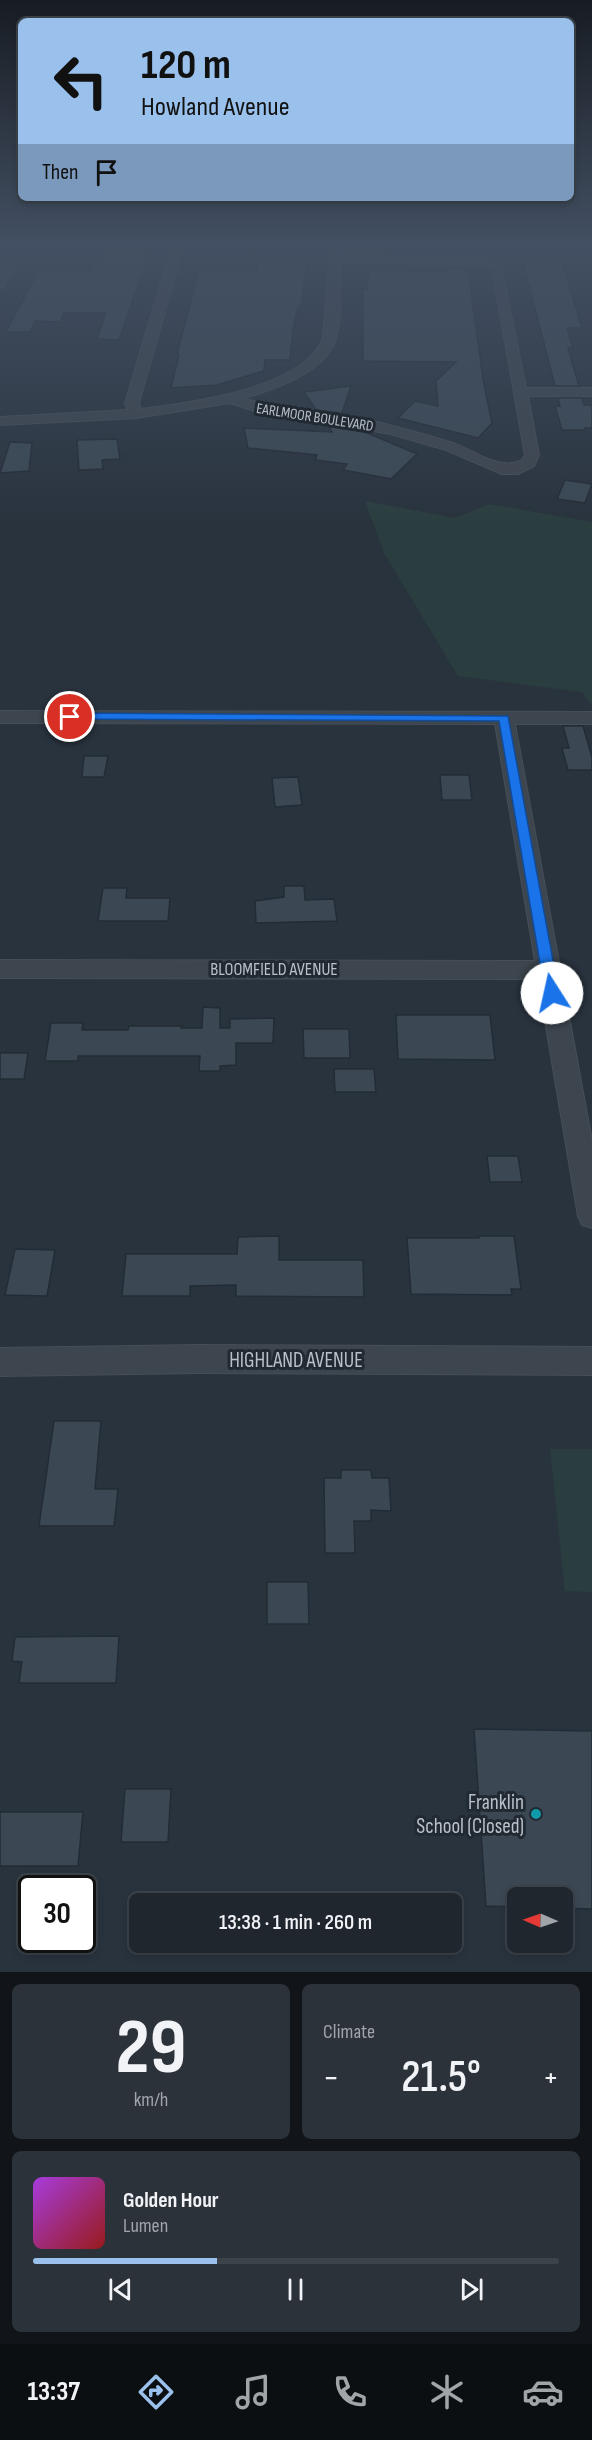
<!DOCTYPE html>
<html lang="en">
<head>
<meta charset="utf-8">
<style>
	:root { --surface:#1f262e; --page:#2c323a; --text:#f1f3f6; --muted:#a1a5aa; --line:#3c434a; --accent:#9ac0ec }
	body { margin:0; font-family:"Sofia Sans Condensed",sans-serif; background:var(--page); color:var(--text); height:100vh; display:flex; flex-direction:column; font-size:22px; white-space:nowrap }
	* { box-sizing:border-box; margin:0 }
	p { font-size:20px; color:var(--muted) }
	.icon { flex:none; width:33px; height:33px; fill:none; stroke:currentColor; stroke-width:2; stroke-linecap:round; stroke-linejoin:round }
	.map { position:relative; height:1972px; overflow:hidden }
	.side { display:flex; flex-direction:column; gap:12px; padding:12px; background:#111519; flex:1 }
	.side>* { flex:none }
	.guide { position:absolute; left:18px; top:18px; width:556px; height:183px; border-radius:9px; box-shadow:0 3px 9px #0003,0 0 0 2px var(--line); background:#9ac0ec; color:#111; overflow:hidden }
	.needle { width:39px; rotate:272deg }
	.controls { position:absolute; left:507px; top:1887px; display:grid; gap:12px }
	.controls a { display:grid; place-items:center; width:66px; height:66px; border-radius:9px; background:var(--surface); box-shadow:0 3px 9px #0003,0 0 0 2px var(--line); font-size:30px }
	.speed { position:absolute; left:18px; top:1875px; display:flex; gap:12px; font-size:30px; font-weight:700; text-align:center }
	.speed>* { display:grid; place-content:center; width:78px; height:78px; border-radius:50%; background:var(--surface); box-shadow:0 3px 9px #0003,0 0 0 2px var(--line); line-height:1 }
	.speed .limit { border:3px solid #111; border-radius:9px; background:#fff; color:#111 }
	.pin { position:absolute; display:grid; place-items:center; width:51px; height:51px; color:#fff; margin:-26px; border:3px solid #fff; border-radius:50%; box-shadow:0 2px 6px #0007 }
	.me { position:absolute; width:66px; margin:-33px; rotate:350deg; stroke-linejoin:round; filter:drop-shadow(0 0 4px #0008) }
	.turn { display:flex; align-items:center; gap:21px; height:126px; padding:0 24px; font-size:27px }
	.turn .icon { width:78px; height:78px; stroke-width:2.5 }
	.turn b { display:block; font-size:42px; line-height:51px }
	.then { display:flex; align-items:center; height:57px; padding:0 24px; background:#0003; gap:12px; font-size:22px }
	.big { font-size:45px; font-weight:600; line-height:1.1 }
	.side .tile { flex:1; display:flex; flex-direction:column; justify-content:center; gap:9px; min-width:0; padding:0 21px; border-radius:9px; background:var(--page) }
	.side .dial { align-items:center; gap:0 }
	.dial b { font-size:78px; line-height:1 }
	.song { display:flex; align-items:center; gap:18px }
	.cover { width:72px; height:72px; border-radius:9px; background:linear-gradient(135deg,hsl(280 70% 55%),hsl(0 70% 35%)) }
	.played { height:6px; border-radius:3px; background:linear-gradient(90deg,var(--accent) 35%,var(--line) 35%) }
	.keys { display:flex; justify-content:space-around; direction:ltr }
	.heat { display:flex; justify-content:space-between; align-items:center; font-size:33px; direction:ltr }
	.side .tiles { flex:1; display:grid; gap:12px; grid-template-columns:1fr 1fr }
	.tile:last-child { grid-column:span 2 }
	.trip { position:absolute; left:129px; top:1893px; width:333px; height:60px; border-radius:9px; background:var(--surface); box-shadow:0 3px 9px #0003,0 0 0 2px var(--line); font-weight:600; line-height:60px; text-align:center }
	.tab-bar { display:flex; height:96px; justify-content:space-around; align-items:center; background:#0c0f12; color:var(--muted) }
	.tab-bar .icon { width:42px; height:42px }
	.tab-bar .active { color:var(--accent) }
	.tab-bar b { font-size:27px; color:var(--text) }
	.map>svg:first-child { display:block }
	.green { fill:#2b3e3f }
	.building { fill:#3b4854; stroke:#232c35; stroke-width:1.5 }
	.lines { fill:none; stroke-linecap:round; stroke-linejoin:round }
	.street-casing { stroke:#464e57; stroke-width:2 }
	.street { fill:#3d454e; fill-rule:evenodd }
	.route { fill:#1a73e8; stroke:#114b97; stroke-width:1.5 }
	.culture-dot { fill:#0f9aa8; stroke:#212a33; stroke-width:2 }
	.labels { text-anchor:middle; stroke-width:6; stroke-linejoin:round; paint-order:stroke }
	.far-street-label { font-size:15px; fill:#b9c0c9; stroke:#212a33 }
	.street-label { font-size:18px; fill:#b9c0c9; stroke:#212a33 }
	.near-street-label { font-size:21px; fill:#b9c0c9; stroke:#212a33 }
	.near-poi-label { font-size:21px; fill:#b9c0c9; stroke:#212a33; text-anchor:end }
</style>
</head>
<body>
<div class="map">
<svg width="592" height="1972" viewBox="0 0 592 1972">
	<rect width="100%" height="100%" fill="#29333e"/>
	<path class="green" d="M365 501 455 518 489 504 592 522V706L582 692 458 676 384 553Z
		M550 1449H592V1592L565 1591Z"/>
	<path class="building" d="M99 253H149L119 340 97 339 106 313H64L60 322 35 321 30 332H6L39 270H92Z
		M259 257H308L301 306H298L293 330 290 360H265L264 371 217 385 171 388 179 354H177L199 270 257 271Z
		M523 262H562L582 328H567L573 348H568L579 386H555Z
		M447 268 468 269 483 379 492 423 478 438 398 418 415 401 438 406 436 381 456 362 363 361V289H367L369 270 447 271Z
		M351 386 342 413 316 410 304 392Z
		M558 398H582L584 405H592V428H585V430H562L555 406H560Z
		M328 426 365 432 417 454 391 479 343 470 347 464 315 460 317 455 248 448 244 428 332 432Z
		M117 439 120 459 102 460 103 469 79 470 77 440Z
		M10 442 32 443 29 471 0 473Z
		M565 480 592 484 585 503 557 499Z
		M563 726H583L592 757V770H568L562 748H569Z
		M84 756H108L104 777H82Z
		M440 775H469L472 800H442Z
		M298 777 302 805 275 807 272 778Z
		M284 886H304L305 900 334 899 337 921 256 923 255 901 284 897Z
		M103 888H127L126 898H170L168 921H98Z
		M203 1007 220 1008V1028H230V1019L274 1018 273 1043H236V1065L220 1066V1071H199L200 1056H78V1061H45L51 1023H83L82 1030H128L129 1026H182L181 1028H202Z
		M396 1015H490L495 1060 398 1059Z
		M303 1029H349L350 1058H304Z
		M0 1053H28L24 1079H0Z
		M334 1069H374L376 1092H335Z
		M487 1156H518L522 1182H490Z
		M279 1236V1260H363L364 1297 236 1296V1285L190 1286V1296H122L126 1254H237L238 1237Z
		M479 1236H514L521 1289H511L512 1295 411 1294 407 1238H479Z
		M15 1249 55 1250 47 1296 5 1295Z
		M54 1421H101L95 1489H118L114 1526H39Z
		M341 1470H371L372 1478H389L391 1511 371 1510V1521H354L355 1553H325L324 1478H341Z
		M267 1582H308L309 1624H267Z
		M119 1636 116 1683H19L22 1662 12 1661 15 1637Z
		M474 1729 592 1731V1909L562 1908V1898H518V1907L486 1906Z
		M125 1789H171L168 1842H121Z
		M0 1812H83L78 1866H0Z"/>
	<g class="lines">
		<defs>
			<path id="street" d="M330 246H342L341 256 482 258 501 264 526 388H592V396H528L539 455 534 466 518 474H502L446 450 391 434 258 412 230 403 136 418 0 425V417L128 410 125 403 170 252 176 249 182 252 139 403 141 409C188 403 304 389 323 338ZM340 263 481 264 492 268 525 455 522 460C500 472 472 449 450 442 416 432 383 422 348 416 314 411 277 410 244 398 273 390 325 372 335 341 343 317 339 288 340 263Z
				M9 264 15 267 4 287 0 288V273L5 265Z
				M0 711 592 712V724H515L592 1141V1228L582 1225 578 1216 538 979 0 978V960L535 961 495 724 0 723Z
				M199 1345 592 1347V1375L199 1373 0 1376V1348Z"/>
		</defs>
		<use href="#street" class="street-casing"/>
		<use href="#street" class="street"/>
	</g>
	<linearGradient id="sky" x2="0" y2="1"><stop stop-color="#171c22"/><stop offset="0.47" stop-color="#435063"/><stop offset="1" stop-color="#435063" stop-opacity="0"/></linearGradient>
	<rect width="592" height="523" fill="url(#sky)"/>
	<path class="route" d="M70 713 508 716 559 993 557 996 552 998 545 993 499 721 66 719 65 717Z"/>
	<circle class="culture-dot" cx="536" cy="1814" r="6"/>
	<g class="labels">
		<g class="far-street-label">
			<text transform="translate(315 417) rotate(9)" y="5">EARLMOOR BOULEVARD</text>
		</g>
		<g class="street-label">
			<text x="274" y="975">BLOOMFIELD AVENUE</text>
		</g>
		<g class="near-street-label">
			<text x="296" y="1367">HIGHLAND AVENUE</text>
		</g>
		<g class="near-poi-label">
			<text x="524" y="1809">Franklin<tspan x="524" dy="24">School (Closed)</tspan></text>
		</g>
	</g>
</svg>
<div class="controls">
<a><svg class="needle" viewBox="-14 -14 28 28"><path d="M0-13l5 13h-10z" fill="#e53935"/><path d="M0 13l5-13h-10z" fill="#a1a5aa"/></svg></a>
</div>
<div class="speed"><div class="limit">30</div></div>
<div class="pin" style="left:70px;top:717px;background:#d93025"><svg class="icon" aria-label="arrive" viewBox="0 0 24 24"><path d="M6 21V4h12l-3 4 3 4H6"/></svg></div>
<svg class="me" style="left:552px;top:993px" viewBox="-20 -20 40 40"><circle r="19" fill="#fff"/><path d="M0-13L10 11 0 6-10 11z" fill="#1a73e8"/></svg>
<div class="trip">13:38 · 1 min · 260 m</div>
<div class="guide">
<div class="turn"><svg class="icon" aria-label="left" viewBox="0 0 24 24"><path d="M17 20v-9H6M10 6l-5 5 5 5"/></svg><div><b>120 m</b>Howland Avenue</div></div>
<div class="then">Then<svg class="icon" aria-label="arrive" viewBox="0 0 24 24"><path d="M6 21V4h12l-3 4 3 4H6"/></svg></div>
</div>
</div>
<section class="side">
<div class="tiles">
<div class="tile dial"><b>29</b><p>km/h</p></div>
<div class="tile"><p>Climate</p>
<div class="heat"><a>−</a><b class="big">21.5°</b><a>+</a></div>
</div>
<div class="tile">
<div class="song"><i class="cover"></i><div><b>Golden Hour</b><p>Lumen</p></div></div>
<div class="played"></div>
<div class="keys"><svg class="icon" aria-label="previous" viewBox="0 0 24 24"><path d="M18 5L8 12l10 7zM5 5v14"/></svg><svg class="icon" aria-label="pause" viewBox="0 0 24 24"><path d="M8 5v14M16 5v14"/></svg><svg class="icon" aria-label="next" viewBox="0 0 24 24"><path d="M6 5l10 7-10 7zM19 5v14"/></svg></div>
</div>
</div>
</section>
<nav class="tab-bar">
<b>13:37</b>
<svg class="icon active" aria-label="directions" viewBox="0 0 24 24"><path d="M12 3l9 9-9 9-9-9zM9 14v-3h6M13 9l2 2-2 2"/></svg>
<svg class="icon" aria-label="music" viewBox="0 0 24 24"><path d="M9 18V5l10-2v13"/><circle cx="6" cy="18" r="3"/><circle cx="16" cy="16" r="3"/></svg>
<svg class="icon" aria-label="phone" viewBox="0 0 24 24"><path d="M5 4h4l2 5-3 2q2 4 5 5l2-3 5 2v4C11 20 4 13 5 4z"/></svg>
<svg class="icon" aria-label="climate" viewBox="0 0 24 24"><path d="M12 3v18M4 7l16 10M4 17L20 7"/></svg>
<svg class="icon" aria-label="car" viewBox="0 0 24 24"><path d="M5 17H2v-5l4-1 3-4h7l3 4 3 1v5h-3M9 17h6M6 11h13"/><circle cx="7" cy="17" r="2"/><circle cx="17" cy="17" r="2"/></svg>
</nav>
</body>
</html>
